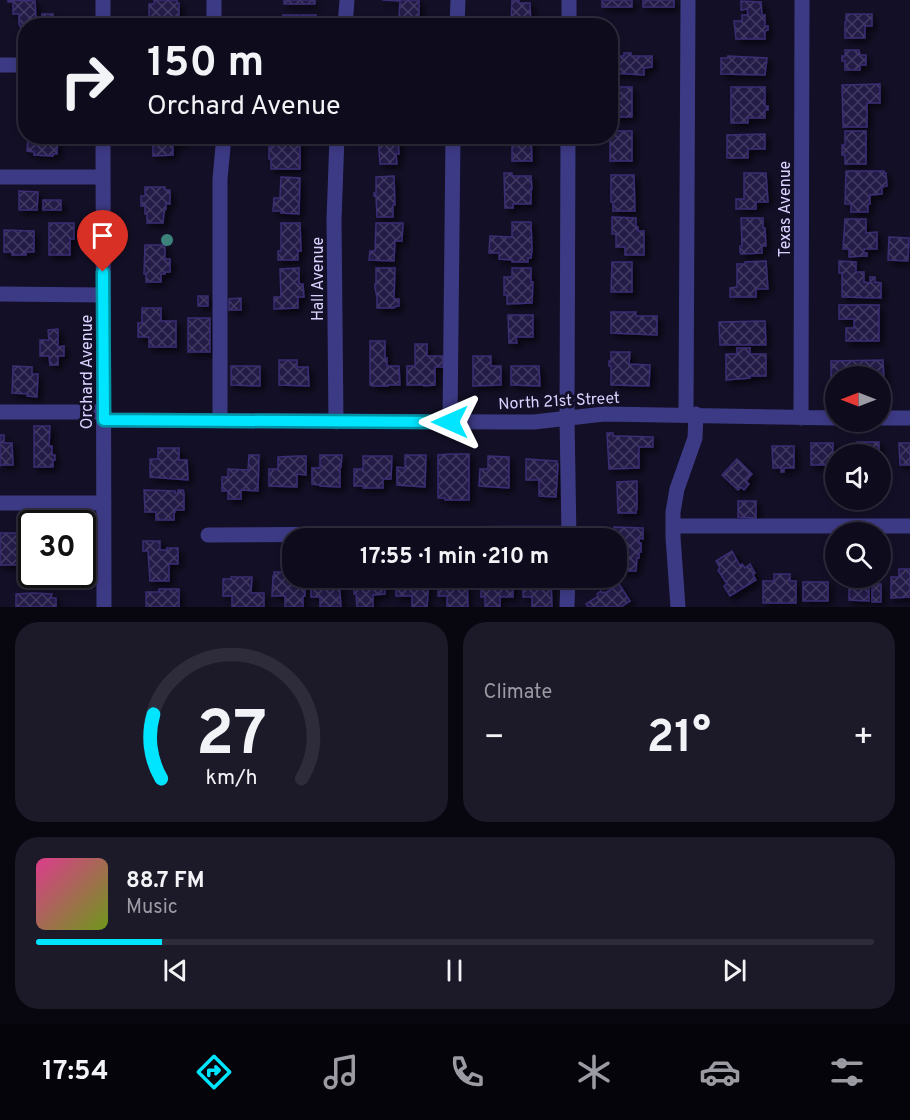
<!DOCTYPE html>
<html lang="en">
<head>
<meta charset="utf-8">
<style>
	:root { --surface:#0e0b1c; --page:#1c1929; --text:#f1f3f6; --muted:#9b9ba3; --line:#2e2b3b; --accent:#00e5ff }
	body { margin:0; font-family:Overpass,sans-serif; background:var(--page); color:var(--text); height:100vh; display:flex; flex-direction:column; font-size:22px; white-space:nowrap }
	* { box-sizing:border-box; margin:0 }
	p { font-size:20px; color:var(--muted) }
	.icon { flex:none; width:33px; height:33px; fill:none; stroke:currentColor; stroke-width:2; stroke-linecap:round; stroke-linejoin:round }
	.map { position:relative; height:607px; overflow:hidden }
	.drawer { display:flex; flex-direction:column; gap:15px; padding:15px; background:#08060f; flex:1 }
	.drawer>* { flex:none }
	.top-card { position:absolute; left:18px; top:18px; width:600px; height:126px; border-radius:24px; box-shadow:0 3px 9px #0003,0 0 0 2px var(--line); background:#0e0b1c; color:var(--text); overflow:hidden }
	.needle { width:39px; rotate:270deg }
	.controls { position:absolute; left:825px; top:366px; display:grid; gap:12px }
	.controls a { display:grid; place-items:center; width:66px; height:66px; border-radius:50%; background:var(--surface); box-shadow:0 3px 9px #0003,0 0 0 2px var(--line); font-size:30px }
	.speed { position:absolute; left:18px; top:510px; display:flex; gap:12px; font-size:30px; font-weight:700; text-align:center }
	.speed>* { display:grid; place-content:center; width:78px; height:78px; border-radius:50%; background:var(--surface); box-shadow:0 3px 9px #0003,0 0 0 2px var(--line); line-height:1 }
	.speed .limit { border:3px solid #111; border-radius:9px; background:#fff; color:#111 }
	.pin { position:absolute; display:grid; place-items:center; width:51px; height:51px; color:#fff; margin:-62px -26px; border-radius:50% 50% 50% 0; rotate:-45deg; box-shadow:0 0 6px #0007 }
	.pin .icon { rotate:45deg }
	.me { position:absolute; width:66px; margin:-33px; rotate:270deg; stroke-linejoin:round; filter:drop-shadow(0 0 4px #0008) }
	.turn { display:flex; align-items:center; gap:21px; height:126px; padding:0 30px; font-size:27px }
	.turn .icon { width:78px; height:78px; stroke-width:2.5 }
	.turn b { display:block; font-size:42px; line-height:51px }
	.big { font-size:45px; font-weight:700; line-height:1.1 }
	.drawer .tile { flex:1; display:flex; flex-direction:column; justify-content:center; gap:9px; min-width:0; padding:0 21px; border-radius:24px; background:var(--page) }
	.drawer .dial { align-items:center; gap:0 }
	.dial svg { height:156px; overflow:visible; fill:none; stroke:var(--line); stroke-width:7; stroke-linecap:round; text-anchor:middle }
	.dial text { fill:var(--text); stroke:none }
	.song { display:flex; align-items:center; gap:18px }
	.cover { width:72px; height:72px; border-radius:9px; background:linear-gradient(135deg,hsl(330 70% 55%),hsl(80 70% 35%)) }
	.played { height:6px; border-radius:3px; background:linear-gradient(90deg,var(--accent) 15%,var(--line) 15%) }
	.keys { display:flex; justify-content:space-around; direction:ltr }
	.heat { display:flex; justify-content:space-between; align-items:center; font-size:33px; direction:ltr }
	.drawer .tiles { flex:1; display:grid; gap:15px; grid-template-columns:1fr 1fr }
	.tile:last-child { grid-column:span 2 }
	.trip { position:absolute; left:282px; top:528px; width:345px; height:60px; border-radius:24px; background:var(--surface); box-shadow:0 3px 9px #0003,0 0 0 2px var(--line); font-weight:700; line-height:60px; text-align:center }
	.dock { display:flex; height:96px; justify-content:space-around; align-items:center; background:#06040b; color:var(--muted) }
	.dock .icon { width:42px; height:42px }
	.dock .current { color:var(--accent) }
	.dock b { font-size:27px; color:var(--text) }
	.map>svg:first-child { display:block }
	.building { fill:url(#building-cross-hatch); stroke:#3b2d73; stroke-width:1.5; filter:url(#shadow) }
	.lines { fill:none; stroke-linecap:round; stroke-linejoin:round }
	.minor { stroke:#3d3a85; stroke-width:15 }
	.tree { fill:#3d827b }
	.route-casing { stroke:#0095a6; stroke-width:15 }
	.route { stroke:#00e5ff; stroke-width:10 }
	.labels { text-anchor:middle; stroke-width:6; stroke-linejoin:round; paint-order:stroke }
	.street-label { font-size:16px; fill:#d9d4ff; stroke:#130f26 }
</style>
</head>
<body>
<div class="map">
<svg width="910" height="607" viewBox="0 0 910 607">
	<defs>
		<pattern id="building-cross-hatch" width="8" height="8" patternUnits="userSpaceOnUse" patternTransform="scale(1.5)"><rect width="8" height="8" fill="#241b47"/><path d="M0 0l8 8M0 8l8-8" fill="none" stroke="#433b63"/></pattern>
		<filter id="shadow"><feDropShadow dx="4" dy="4" stdDeviation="3" flood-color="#0009"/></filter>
	</defs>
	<rect width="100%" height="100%" fill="#130f26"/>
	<path class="building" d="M8 0 35 1 36 18 37 17 42 18V14H53V17H55V26H26V31L22 30 19 24V14H13V2H8Z
		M154 0H177V3H179V18H174V19L154 20V17L149 18V4H154Z
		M284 0H315V4H284Z
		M382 0H419V18H399L400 1Z
		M512 0H519V3H530L531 26H511Z
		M602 0H632V7H602Z
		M643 0H674V7H643Z
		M741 1 761 2 762 15H765V26H768V30L765 31V39H736L734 21H742V15H748L747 9 741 10Z
		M846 14H872V26H865V38H845V22H846Z
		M283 15H316V26H283Z
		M845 50H859L860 55H866V65H860V70H845V61H842V56H845Z
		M624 53H631V56H639V58L640 56H652V67L644 68V75L611 73 612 56H624Z
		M728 56 767 58 765 75 721 74V58H728Z
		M880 84V103H867V127H843L842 85Z
		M610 87H632V117H610Z
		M731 87H765V106H768V110H765V118H748V123H731Z
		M610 131H632V161H610Z
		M845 131H866V164H845V155H842V145H845Z
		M765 134V149H748V158H727V135Z
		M38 136H58L57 154H53V156L34 155V152L27 151 28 137 38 138Z
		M154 136H181V144H173V155L153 156V143H151V139H154Z
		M272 136H300V169H271V159H269V147H272Z
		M378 136H398L399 154H396L397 164H380Z
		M512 136H531L532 161H512Z
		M846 171H884V173H886L887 186 882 187V194L870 195V204H868V212H851V204H845Z
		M504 173H512V176H531L532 189H531V204H513V208H505Z
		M744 173H766L768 202H756V209H736V199H744Z
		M611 175H634L635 211H613V202H611Z
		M394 176 395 205H393V217H377L376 196H374V193H376V177Z
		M281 177 300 178 299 214 281 213V211H273L274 198H280Z
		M145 187H165V190H170V204H166V209H165L164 213 163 223H147V214H145V206H141V196H145Z
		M19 191 38 192 37 210H19Z
		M43 200H61V210H43Z
		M612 217 636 218V227H638V231H644V255H625V247H616V234H612Z
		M741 218H763V228H765L766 246H762V253L741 254 740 252V246H742Z
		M845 219H866V233L877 232V249H864V253H867V256H864L849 257V249H843Z
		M512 222H531L532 250 531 258H528V262H512V260L499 259V253H489L490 236 512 237Z
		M49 223H74V239H70V255H49Z
		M281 223H300L301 251H298V260H278V251H281Z
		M376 223H403L402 241H395L394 261 369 260 370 251H375Z
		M4 230 34 231V252H26V255H12V252H4Z
		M889 237 909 238 908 261 888 260Z
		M145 245H165V259H170V272H165V274H161V282H146V274H144Z
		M766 261 768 289H756V297H730V288L737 287V264H745V262Z
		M839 261 856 262V272H864V282L870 283V277H875V282L881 283V298L842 297V273H839Z
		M612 262H632V292H611Z
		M299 268V284H303L304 297H298V308L274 309V297H281L280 269Z
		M376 268H395L394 299H399V306L394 307V308H377V297L375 288V284H376Z
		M512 268H531V282H533L532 303 507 304V295H504V277H512Z
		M198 296H208V306H198Z
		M241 298V310H229V299Z
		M839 305H879V341H846V328H854V319H839Z
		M142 308H161V321H176V347H149V337H138V323H142Z
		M611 312H636V316H657V335L611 333Z
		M508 315H533V337H516L517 343H509Z
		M188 318H210V352H188Z
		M765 321 766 345H720L719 322Z
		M58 329V347L64 346V356H58V365H50L49 356H40V340H49L48 330Z
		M370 341H385V358H387V366H399L400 385H388V386H373L370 385Z
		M415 344H427V356H443V367H435V385L424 386V385H407V366H415Z
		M737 348H750V354H766V376H750V378L726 380V354H737Z
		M611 352H630L629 364 650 365 649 386 611 385V366H609V361H611Z
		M473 356H491V366H501V385L473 386Z
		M279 360H297V367H308L309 386 279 385Z
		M883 360 884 382H880V376H836V383H831V361Z
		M13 366 32 367V374H38L37 397 27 396 28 394 12 393Z
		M231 366H260V386L231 385Z
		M511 366H539L540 386 511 385Z
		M34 426H50L49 446H52V455H55V460H53V467H34Z
		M607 433H613V436H620L653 437V447H639V468L609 469Z
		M0 435H4V443H12L13 465H1L0 466Z
		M857 442H879V454H857Z
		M811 443H833V465H811Z
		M899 443H910V465H900Z
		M772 446H794V468H784V472H781V468H773Z
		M158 448H179V460H187L188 480 150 477V459H158Z
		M449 454H469V500H445V498H438V455Z
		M249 455H259L258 491 241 490V499H228V491H222V477H228V469L248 470Z
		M320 455H342L341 467H340V487L320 486V485L312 484V468H320Z
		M405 455H426L425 487 397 485V467L405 468Z
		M298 456H306V475L297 474V487L269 486V469H278V457Z
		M363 456H392L391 479H383V488H363V486H354V469H363Z
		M488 456 509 457V488L479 486 480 469H488Z
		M526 459 557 461V464H558L556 497 539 496V480H526Z
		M737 459 752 474 746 481 749 484 744 490 741 487 738 490 722 475Z
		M637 481V509H636V513H618L617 482Z
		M144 490 175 491V493H178V490H183L184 493V510H175V512H174V520H156V512H145Z
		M738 501H756V518L738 517Z
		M614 527 643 528V539L639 538V543H641V552H639V558H637L636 571H616L617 538H614Z
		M0 533H24L23 565H0Z
		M143 541H160V550H167V548H178V564H169V581H150L148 551H143Z
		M732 551 740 566 742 564 745 568 750 564 755 573 753 575 756 580 730 596 724 586 727 584 718 570 720 568 716 561Z
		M899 569H910V597L891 598V577H899Z
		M274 572H286V576H292V578H305V596H303V607H285V596H272L273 576H274Z
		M774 574H790V581H796V603H763V581H774Z
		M231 577H252L251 593H264V607H232V596H223V579H231Z
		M311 578H339L341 607H320V597H311Z
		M354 578H392V583H385V594L373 595V607H357L356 594H354Z
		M396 578H427V579H429L427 607H412V596H396Z
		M447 578H467L468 607H447V596H438L439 579H447Z
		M481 578H513V597H500V607H485V597H481Z
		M532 578H551L552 607H532V597H523V579H532Z
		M859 578H869V601L849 600V581H859Z
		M803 582H828V601H803Z
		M619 584 630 601 621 607H588L586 604 598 596 597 594 601 591 602 593 604 592 605 593Z
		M872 584H881V602H872Z
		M159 589H179V607H146V592H159Z
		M33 593 52 594 51 598H56V607H16V594Z"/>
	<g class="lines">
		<path class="minor" d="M103 0V26
			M214 26V0
			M345 26 347 0
			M457 26 458 0
			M569 26V0
			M0 65H26
			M103 136 104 607
			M568 136 567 417 569 538
			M0 177H103
			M0 294 103 295
			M0 412H104
			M686 414 688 0
			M801 418 802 0
			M880 418H910
			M104 420 534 422 604 414 836 418
			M220 421V179L224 136
			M336 422 334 220 337 136
			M450 422 453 136
			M0 503H104
			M673 526H910
			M208 535 569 533
			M567 607 568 578
			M678 607 673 537V512L677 489 695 438 696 414"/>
	</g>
	<circle class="tree" cx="167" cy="240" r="6"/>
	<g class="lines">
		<defs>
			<path id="route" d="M103 272 104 420 450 422"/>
		</defs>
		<use href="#route" class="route-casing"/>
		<use href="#route" class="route"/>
	</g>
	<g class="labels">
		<g class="street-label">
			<text transform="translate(784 209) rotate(-90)" y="6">Texas Avenue</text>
			<text transform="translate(317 279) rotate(-90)" y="6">Hall Avenue</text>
			<text transform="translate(86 372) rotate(-90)" y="6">Orchard Avenue</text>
			<text transform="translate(559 400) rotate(-3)" y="6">North 21st Street</text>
		</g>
	</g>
</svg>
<div class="controls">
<a><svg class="needle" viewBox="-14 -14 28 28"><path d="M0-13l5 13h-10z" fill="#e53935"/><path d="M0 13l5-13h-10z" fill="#9b9ba3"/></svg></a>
<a><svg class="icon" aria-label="sound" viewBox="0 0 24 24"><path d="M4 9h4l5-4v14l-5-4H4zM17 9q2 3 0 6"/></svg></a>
<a><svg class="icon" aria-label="search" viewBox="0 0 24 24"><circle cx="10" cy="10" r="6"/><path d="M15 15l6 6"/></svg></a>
</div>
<div class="speed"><div class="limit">30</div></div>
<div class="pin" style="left:103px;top:272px;background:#d93025"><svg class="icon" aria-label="arrive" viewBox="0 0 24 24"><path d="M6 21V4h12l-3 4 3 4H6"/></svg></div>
<svg class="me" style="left:450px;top:422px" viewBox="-20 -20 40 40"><path d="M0-17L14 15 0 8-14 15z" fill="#00e5ff" stroke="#fff" stroke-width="4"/></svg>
<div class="trip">17:55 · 1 min · 210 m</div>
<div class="top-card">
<div class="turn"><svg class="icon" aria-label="right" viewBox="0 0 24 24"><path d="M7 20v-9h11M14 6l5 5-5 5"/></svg><div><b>150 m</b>Orchard Avenue</div></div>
</div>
</div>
<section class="drawer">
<div class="tiles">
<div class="tile dial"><svg viewBox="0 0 100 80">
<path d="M14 69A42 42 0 1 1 86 69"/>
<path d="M14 69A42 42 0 0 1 10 36" stroke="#00e5ff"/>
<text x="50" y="56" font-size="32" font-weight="700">27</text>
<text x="50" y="72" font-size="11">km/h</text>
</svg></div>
<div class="tile"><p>Climate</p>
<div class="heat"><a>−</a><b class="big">21°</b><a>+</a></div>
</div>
<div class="tile">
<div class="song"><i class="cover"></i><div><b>88.7 FM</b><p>Music</p></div></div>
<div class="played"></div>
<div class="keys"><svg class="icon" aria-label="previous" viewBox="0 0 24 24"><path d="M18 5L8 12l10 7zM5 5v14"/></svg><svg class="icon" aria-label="pause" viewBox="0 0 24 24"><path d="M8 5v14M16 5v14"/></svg><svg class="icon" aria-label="next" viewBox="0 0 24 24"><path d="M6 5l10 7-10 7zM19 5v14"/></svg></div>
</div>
</div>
</section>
<nav class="dock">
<b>17:54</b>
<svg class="icon current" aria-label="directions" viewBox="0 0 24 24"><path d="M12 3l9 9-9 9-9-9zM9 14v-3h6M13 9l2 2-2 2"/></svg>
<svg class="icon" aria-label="music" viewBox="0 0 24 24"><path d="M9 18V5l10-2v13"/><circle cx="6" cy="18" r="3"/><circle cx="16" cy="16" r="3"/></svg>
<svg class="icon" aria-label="phone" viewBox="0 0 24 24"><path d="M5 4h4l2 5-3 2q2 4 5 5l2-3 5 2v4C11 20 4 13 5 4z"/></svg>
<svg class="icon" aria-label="climate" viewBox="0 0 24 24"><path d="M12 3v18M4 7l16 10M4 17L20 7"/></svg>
<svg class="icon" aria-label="car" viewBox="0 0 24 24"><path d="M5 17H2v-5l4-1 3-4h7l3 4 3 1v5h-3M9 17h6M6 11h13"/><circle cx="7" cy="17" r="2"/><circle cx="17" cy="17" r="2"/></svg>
<svg class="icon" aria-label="filters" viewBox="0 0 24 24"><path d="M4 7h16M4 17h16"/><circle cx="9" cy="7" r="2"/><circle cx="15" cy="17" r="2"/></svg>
</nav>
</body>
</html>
